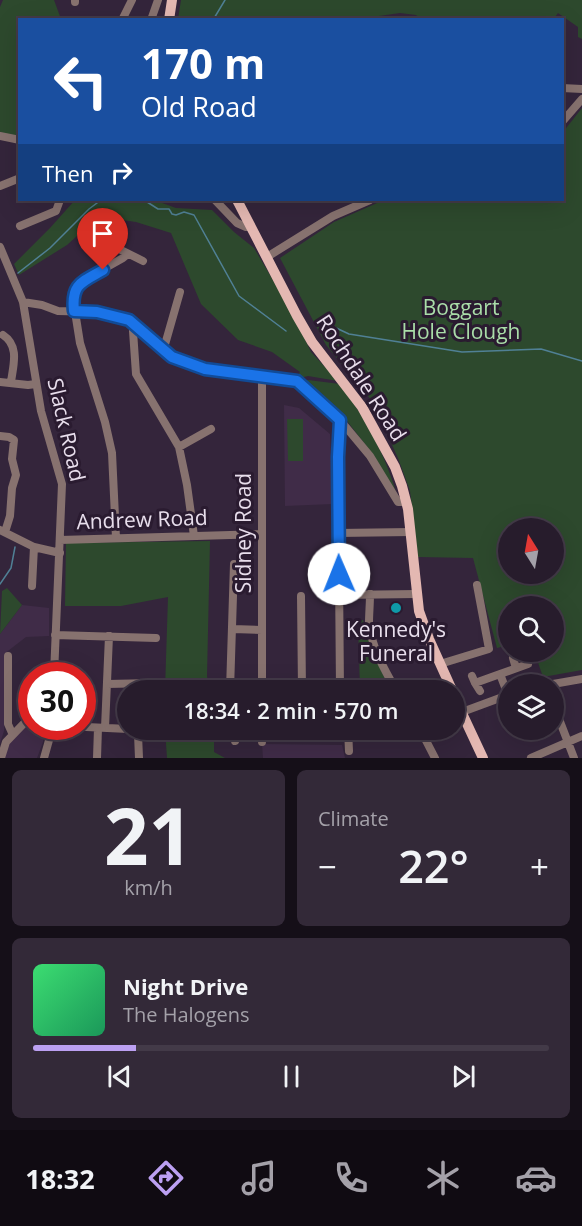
<!DOCTYPE html>
<html lang="en">
<head>
<meta charset="utf-8">
<style>
	:root { --surface:#271c2c; --page:#332938; --text:#f1f3f6; --muted:#a4a1a9; --line:#433a48; --accent:#bca0f2 }
	body { margin:0; font-family:"Open Sans",sans-serif; background:var(--page); color:var(--text); height:100vh; display:flex; flex-direction:column; font-size:22px; white-space:nowrap }
	* { box-sizing:border-box; margin:0 }
	p { font-size:20px; color:var(--muted) }
	.icon { flex:none; width:33px; height:33px; fill:none; stroke:currentColor; stroke-width:2; stroke-linecap:round; stroke-linejoin:round }
	.map { position:relative; height:758px; overflow:hidden }
	.sheet { display:flex; flex-direction:column; gap:12px; padding:12px; background:#150f18; flex:1 }
	.sheet>* { flex:none }
	.guide { position:absolute; left:18px; top:18px; width:546px; height:183px; border-radius:0px; box-shadow:0 6px 24px #0002,0 0 0 2px var(--line); background:#1a4fa0; color:#fff; overflow:hidden }
	.needle { width:39px; rotate:349deg }
	.controls { position:absolute; left:498px; top:518px; display:grid; gap:12px }
	.controls a { display:grid; place-items:center; width:66px; height:66px; border-radius:50%; background:var(--surface); box-shadow:0 6px 24px #0002,0 0 0 2px var(--line); font-size:30px }
	.speed { position:absolute; left:18px; top:662px; display:flex; gap:12px; font-size:30px; font-weight:700; text-align:center }
	.speed>* { display:grid; place-content:center; width:78px; height:78px; border-radius:50%; background:var(--surface); box-shadow:0 6px 24px #0002,0 0 0 2px var(--line); line-height:1 }
	.speed .limit { border:9px solid #d22; background:#fff; color:#111 }
	.pin { position:absolute; display:grid; place-items:center; width:51px; height:51px; color:#fff; margin:-62px -26px; border-radius:50% 50% 50% 0; rotate:-45deg; box-shadow:0 0 6px #0007 }
	.pin .icon { rotate:45deg }
	.me { position:absolute; width:66px; margin:-33px; rotate:359deg; stroke-linejoin:round; filter:drop-shadow(0 0 4px #0008) }
	.turn { display:flex; align-items:center; gap:21px; height:126px; padding:0 24px; font-size:27px }
	.turn .icon { width:78px; height:78px; stroke-width:2.5 }
	.turn b { display:block; font-size:42px; line-height:51px }
	.then { display:flex; align-items:center; height:57px; padding:0 24px; background:#0003; gap:12px; font-size:22px }
	.big { font-size:45px; font-weight:600; line-height:1.1 }
	.sheet .tile { flex:1; display:flex; flex-direction:column; justify-content:center; gap:9px; min-width:0; padding:0 21px; border-radius:9px; background:var(--page) }
	.sheet .dial { align-items:center; gap:0 }
	.dial b { font-size:78px; line-height:1 }
	.song { display:flex; align-items:center; gap:18px }
	.cover { width:72px; height:72px; border-radius:9px; background:linear-gradient(135deg,hsl(140 70% 55%),hsl(150 70% 35%)) }
	.played { height:6px; border-radius:3px; background:linear-gradient(90deg,var(--accent) 20%,var(--line) 20%) }
	.keys { display:flex; justify-content:space-around; direction:ltr }
	.heat { display:flex; justify-content:space-between; align-items:center; font-size:33px; direction:ltr }
	.sheet .tiles { flex:1; display:grid; gap:12px; grid-template-columns:1fr 1fr }
	.tile:last-child { grid-column:span 2 }
	.trip { position:absolute; left:117px; top:680px; width:348px; height:60px; border-radius:30px; background:var(--surface); box-shadow:0 6px 24px #0002,0 0 0 2px var(--line); font-weight:600; line-height:60px; text-align:center }
	.tab-bar { display:flex; height:96px; justify-content:space-around; align-items:center; background:#100b12; color:var(--muted) }
	.tab-bar .icon { width:42px; height:42px }
	.tab-bar .current { color:var(--accent) }
	.tab-bar b { font-size:27px; color:var(--text) }
	.map>svg:first-child { display:block }
	.built { fill:#402c48 }
	.green { fill:#2d492d; fill-rule:evenodd }
	.lines { fill:none; stroke-linecap:round; stroke-linejoin:round }
	.stream { stroke:#508095; stroke-width:1.5 }
	.minor { stroke:#87726f; stroke-width:8 }
	.major { stroke:#e4b8b2; stroke-width:10 }
	.route-casing { stroke:#114b97; stroke-width:15 }
	.route { stroke:#1a73e8; stroke-width:10 }
	.culture-dot { fill:#0f9aa8; stroke:#2a1b30; stroke-width:2 }
	.labels { text-anchor:middle; stroke-width:6; stroke-linejoin:round; paint-order:stroke }
	.park-label { font-size:21px; fill:#a9dda8; stroke:#2a1b30 }
	.street-label { font-size:21px; fill:#e8deec; stroke:#2a1b30 }
	.poi-label { font-size:21px; fill:#e8deec; stroke:#2a1b30 }
</style>
</head>
<body>
<div class="map">
<svg width="582" height="758" viewBox="0 0 582 758">
	<rect width="100%" height="100%" fill="#34253b"/>
	<path class="built" d="M284 405 299 408 330 434 333 504 285 506Z
		M22 605 49 608V636L26 637 4 654V731L0 743V634Z
		M31 722 32 726H44L43 742 37 758H5L8 744Z
		M262 744 342 745 345 758H263Z"/>
	<path class="green" d="M3 0H54L61 19 20 20 19 138 0 132V7Z
		M181 0H582V39L578 37V27L558 13 553 20H422L416 15 400 13 351 20 178 19Z
		M582 108V670L543 677 534 651H554V606H508V645L497 648 473 558 418 557 410 491 398 458 372 401 326 345 280 258 334 222 384 200H562L563 132ZM508 528H554V573H508Z
		M75 200H154L176 208 212 210 234 232 254 248 293 314 311 352 338 381 308 376 296 379 300 372 272 352 238 340 201 304 171 233 136 222 109 218 87 227 67 245 19 275 14 264 50 228Z
		M308 380 340 384C364 416 385 454 396 492L372 453 347 421 300 382Z
		M287 419H303V461H288Z
		M210 541 207 676 209 690H165L168 597 121 606H65L66 543Z
		M7 588 22 605 0 634 2 591Z
		M363 620 371 648 390 690H360L358 621Z
		M165 729H214V752L225 758H167Z"/>
	<g class="lines">
		<path class="stream" d="M213 20 225 0
			M144 200 158 209H169L172 214 176 215 184 212 194 215 239 296 286 331
			M18 273 50 248 89 209 101 200
			M322 325 334 327 349 334 462 352 541 349 582 361
			M0 584 11 568 15 547"/>
		<path class="minor" d="M75 2V0
			M122 20 132 0
			M151 20 158 0
			M562 88 582 89
			M562 122 582 99
			M0 136 20 140
			M0 186 20 178
			M215 200 237 223 246 227 250 226
			M20 226 56 211 60 200
			M0 247 23 302 41 411 62 484 54 675
			M119 249 143 261
			M267 257 333 216 370 200
			M23 302 42 305 58 311 97 312 123 318 135 323 172 357 205 369 297 381 340 420 370 456 398 502H406
			M135 323 133 331 136 374 179 447 187 485 194 536
			M3 335C20 346 13 366 11 382
			M164 348 180 292
			M0 382 28 385 36 384
			M0 436 9 437 14 440 12 459 16 475 12 488 10 516 5 532
			M179 447 211 429
			M0 530 34 547 60 553
			M338 533 411 532
			M116 538 112 453 105 422 80 343 73 299 76 289 82 281 123 258 128 254
			M60 540 261 534
			M32 586 34 547
			M370 594C370 604 369 614 369 623 371 646 385 671 396 690
			M339 595 417 594
			M301 596 302 690
			M233 629 262 630
			M55 635 156 638
			M8 656V724L12 733
			M513 658 516 668
			M440 664 489 649 477 585
			M500 674 528 664
			M472 676 475 683 500 674 508 695
			M475 683 480 691
			M107 684 154 683
			M553 684 582 679
			M230 690 234 564
			M262 690V376
			M340 690 338 457 340 420
			M554 706 574 758
			M462 712 508 695
			M66 726 128 729
			M105 728 109 636
			M130 729 138 734 139 758
			M233 729 235 741
			M262 729V742
			M348 729 349 751
			M420 729 435 758
			M1 758 6 742 32 715
			M44 758 53 726
			M97 758 98 728
			M531 758 582 736"/>
		<path class="major" d="M169 20 172 0
			M237 200 297 316 312 342 362 407 395 467 402 486 408 509 419 611 429 639 452 690
			M454 696 483 758"/>
	</g>
	<g class="lines">
		<defs>
			<path id="route" d="M103 270C82 282 71 284 74 311L97 312 129 320 172 357 205 369 297 381 340 420 338 457 339 574"/>
		</defs>
		<use href="#route" class="route-casing"/>
		<use href="#route" class="route"/>
	</g>
	<circle class="culture-dot" cx="396" cy="608" r="6"/>
	<g class="labels">
		<g class="park-label">
			<text x="461" y="315">Boggart<tspan x="461" dy="24">Hole Clough</tspan></text>
		</g>
		<g class="street-label">
			<text transform="translate(361 378) rotate(57)" y="7">Rochdale Road</text>
			<text transform="translate(66 430) rotate(77)" y="7">Slack Road</text>
			<text transform="translate(142 520) rotate(-2)" y="7">Andrew Road</text>
			<text transform="translate(244 533) rotate(-90)" y="7">Sidney Road</text>
		</g>
		<g class="poi-label">
			<text x="396" y="637">Kennedy's<tspan x="396" dy="24">Funeral</tspan></text>
		</g>
	</g>
</svg>
<div class="controls">
<a><svg class="needle" viewBox="-14 -14 28 28"><path d="M0-13l5 13h-10z" fill="#e53935"/><path d="M0 13l5-13h-10z" fill="#a4a1a9"/></svg></a>
<a><svg class="icon" aria-label="search" viewBox="0 0 24 24"><circle cx="10" cy="10" r="6"/><path d="M15 15l6 6"/></svg></a>
<a><svg class="icon" aria-label="layers" viewBox="0 0 24 24"><path d="M12 4l9 5-9 5-9-5zM3 14l9 5 9-5"/></svg></a>
</div>
<div class="speed"><div class="limit">30</div></div>
<div class="pin" style="left:103px;top:270px;background:#d93025"><svg class="icon" aria-label="arrive" viewBox="0 0 24 24"><path d="M6 21V4h12l-3 4 3 4H6"/></svg></div>
<svg class="me" style="left:339px;top:574px" viewBox="-20 -20 40 40"><circle r="19" fill="#fff"/><path d="M0-13L10 11 0 6-10 11z" fill="#1a73e8"/></svg>
<div class="trip">18:34 · 2 min · 570 m</div>
<div class="guide">
<div class="turn"><svg class="icon" aria-label="left" viewBox="0 0 24 24"><path d="M17 20v-9H6M10 6l-5 5 5 5"/></svg><div><b>170 m</b>Old Road</div></div>
<div class="then">Then<svg class="icon" aria-label="right" viewBox="0 0 24 24"><path d="M7 20v-9h11M14 6l5 5-5 5"/></svg></div>
</div>
</div>
<section class="sheet">
<div class="tiles">
<div class="tile dial"><b>21</b><p>km/h</p></div>
<div class="tile"><p>Climate</p>
<div class="heat"><a>−</a><b class="big">22°</b><a>+</a></div>
</div>
<div class="tile">
<div class="song"><i class="cover"></i><div><b>Night Drive</b><p>The Halogens</p></div></div>
<div class="played"></div>
<div class="keys"><svg class="icon" aria-label="previous" viewBox="0 0 24 24"><path d="M18 5L8 12l10 7zM5 5v14"/></svg><svg class="icon" aria-label="pause" viewBox="0 0 24 24"><path d="M8 5v14M16 5v14"/></svg><svg class="icon" aria-label="next" viewBox="0 0 24 24"><path d="M6 5l10 7-10 7zM19 5v14"/></svg></div>
</div>
</div>
</section>
<nav class="tab-bar">
<b>18:32</b>
<svg class="icon current" aria-label="directions" viewBox="0 0 24 24"><path d="M12 3l9 9-9 9-9-9zM9 14v-3h6M13 9l2 2-2 2"/></svg>
<svg class="icon" aria-label="music" viewBox="0 0 24 24"><path d="M9 18V5l10-2v13"/><circle cx="6" cy="18" r="3"/><circle cx="16" cy="16" r="3"/></svg>
<svg class="icon" aria-label="phone" viewBox="0 0 24 24"><path d="M5 4h4l2 5-3 2q2 4 5 5l2-3 5 2v4C11 20 4 13 5 4z"/></svg>
<svg class="icon" aria-label="climate" viewBox="0 0 24 24"><path d="M12 3v18M4 7l16 10M4 17L20 7"/></svg>
<svg class="icon" aria-label="car" viewBox="0 0 24 24"><path d="M5 17H2v-5l4-1 3-4h7l3 4 3 1v5h-3M9 17h6M6 11h13"/><circle cx="7" cy="17" r="2"/><circle cx="17" cy="17" r="2"/></svg>
</nav>
</body>
</html>
